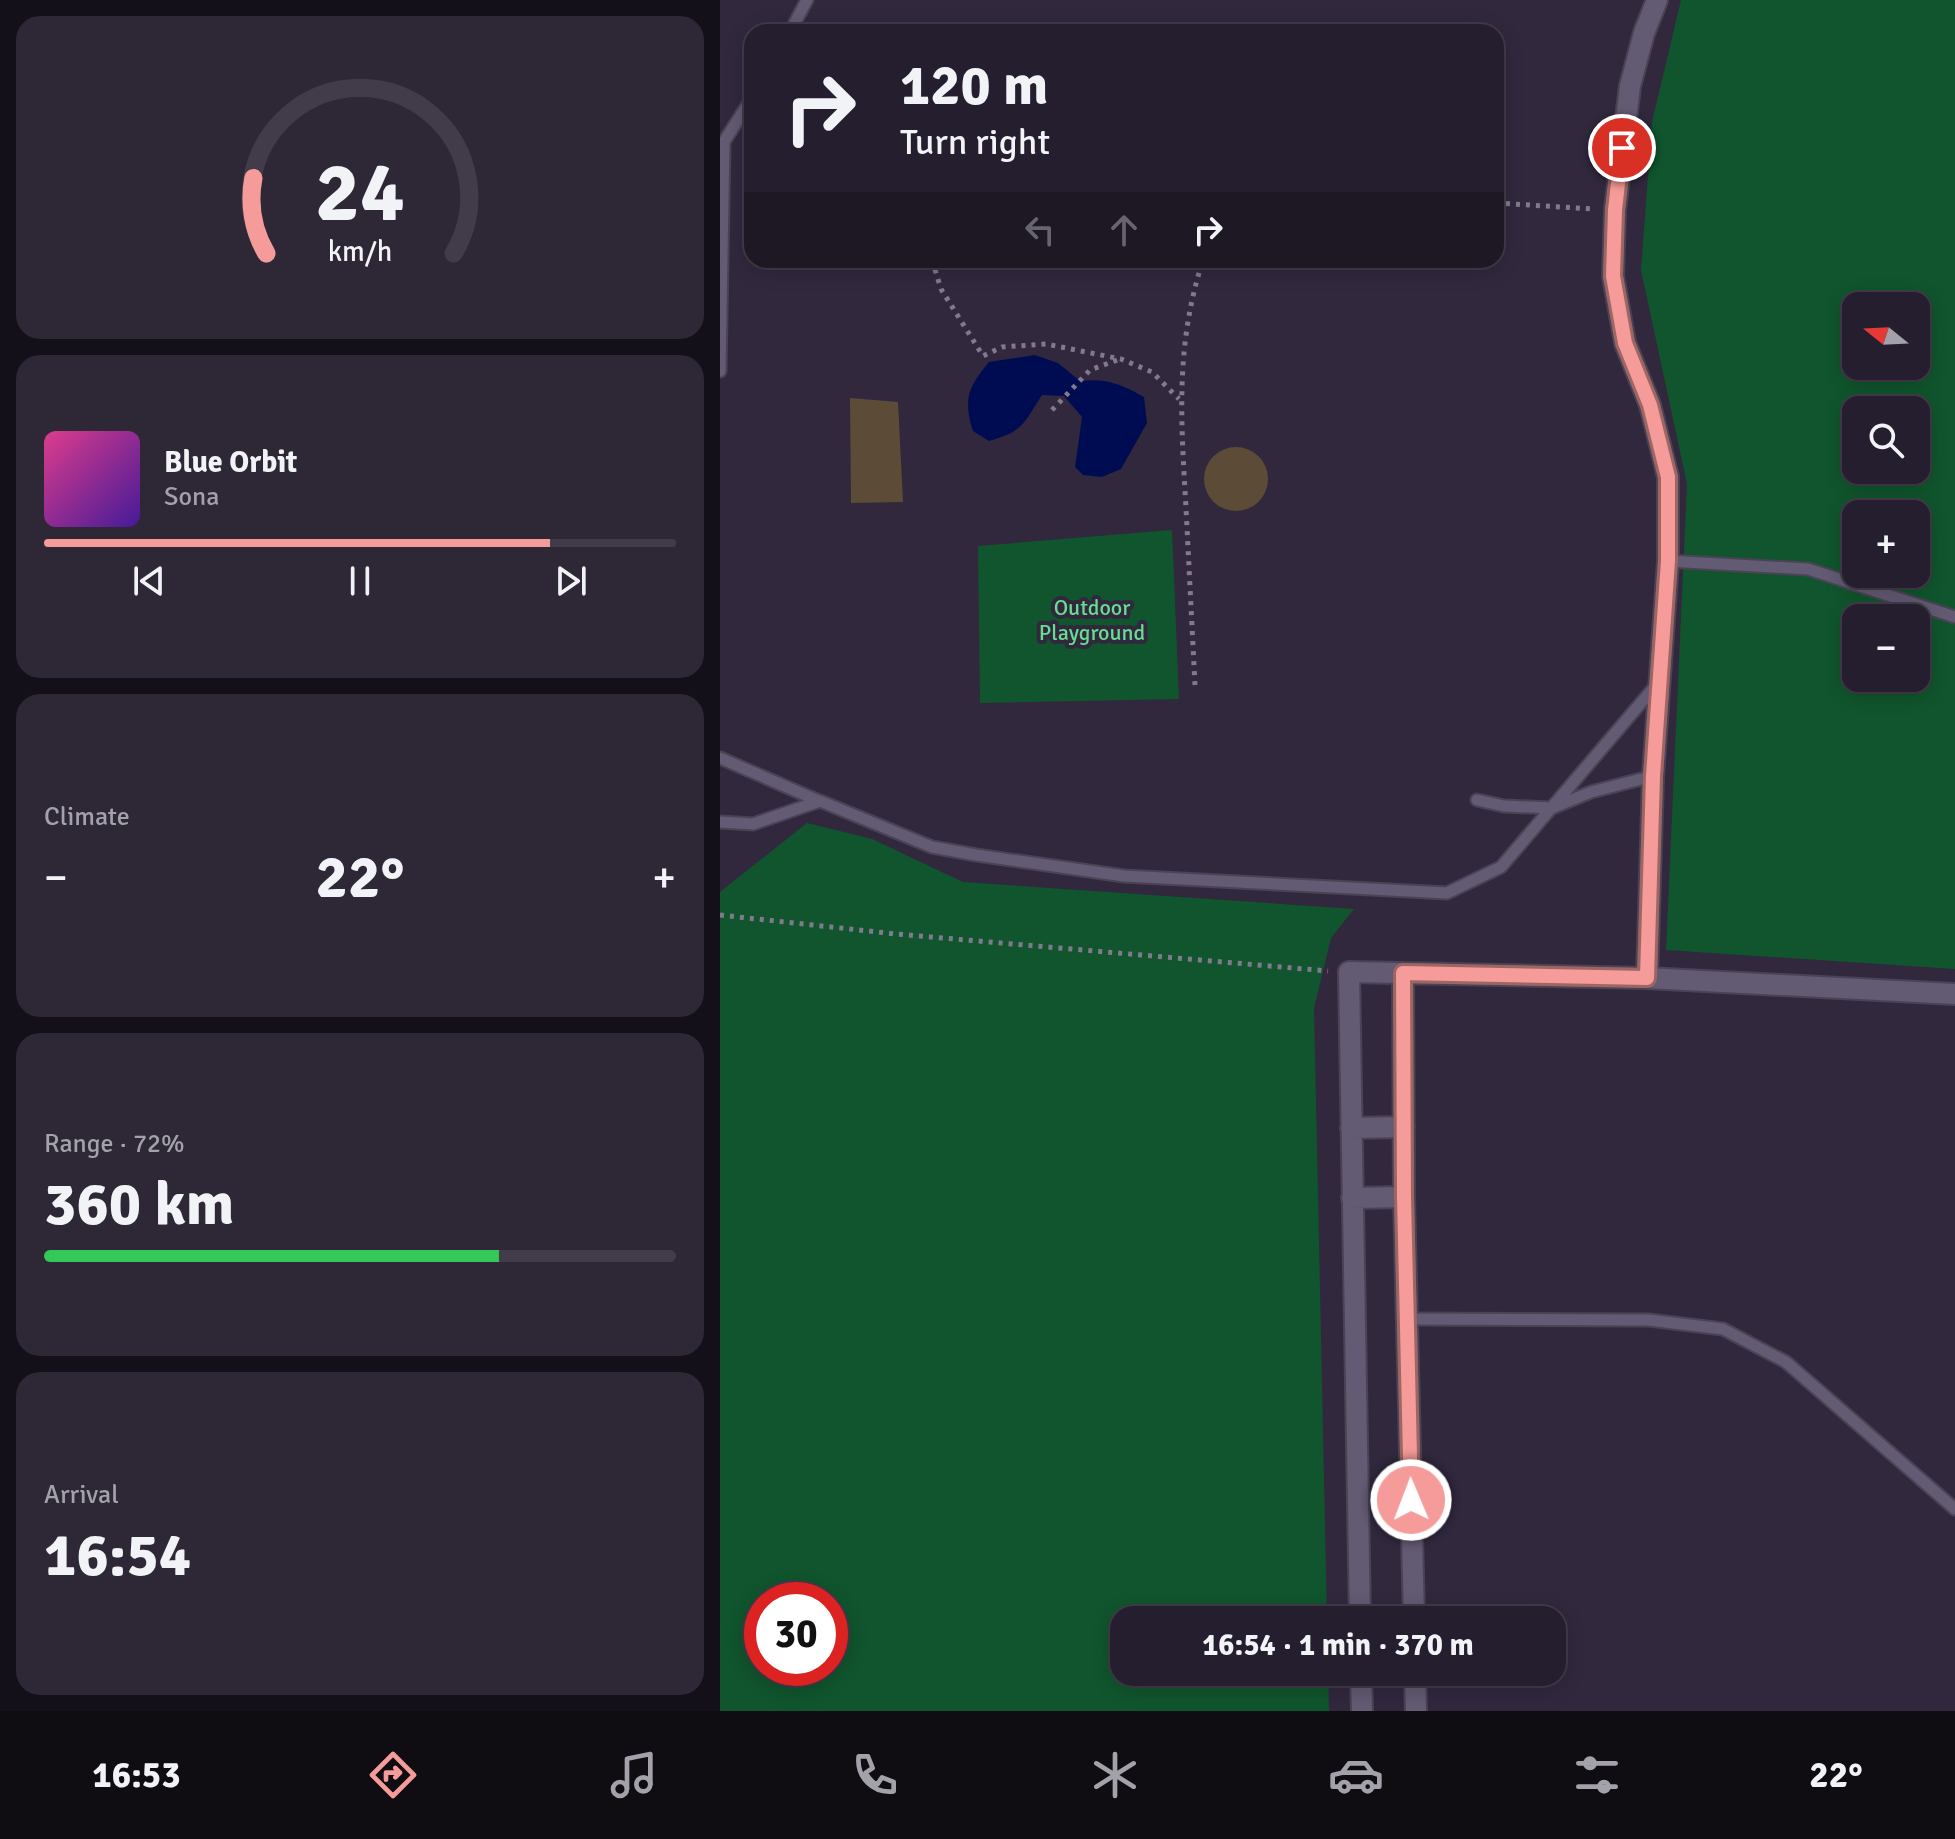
<!DOCTYPE html>
<html lang="en">
<head>
<meta charset="utf-8">
<style>
	:root { --surface:#251e2e; --page:#2d2736; --text:#f1f3f6; --muted:#a3a2aa; --line:#423c4a; --accent:#f59b99 }
	body { margin:0; font-family:Signika,sans-serif; background:var(--page); color:var(--text); height:100vh; display:flex; flex-direction:column; font-size:30px; white-space:nowrap }
	* { box-sizing:border-box; margin:0 }
	p { font-size:26px; color:var(--muted) }
	.icon { flex:none; width:44px; height:44px; fill:none; stroke:currentColor; stroke-width:2; stroke-linecap:round; stroke-linejoin:round }
	.map { position:relative; flex:1; overflow:hidden }
	.side { display:flex; flex-direction:column; gap:16px; padding:16px; background:#141019; width:720px }
	.side>* { flex:none }
	.guide { position:absolute; left:24px; top:24px; width:760px; height:244px; border-radius:24px; box-shadow:0 4px 20px #0003,0 0 0 2px var(--line); background:#251e2e; color:var(--text); overflow:hidden }
	.needle { width:52px; rotate:288deg }
	.controls { position:absolute; left:1122px; top:292px; display:grid; gap:16px }
	.controls a { display:grid; place-items:center; width:88px; height:88px; border-radius:16px; background:var(--surface); box-shadow:0 4px 20px #0003,0 0 0 2px var(--line); font-size:40px }
	.speed { position:absolute; left:24px; top:1582px; display:flex; gap:16px; font-size:40px; font-weight:700; text-align:center }
	.speed>* { display:grid; place-content:center; width:104px; height:104px; border-radius:50%; background:var(--surface); box-shadow:0 4px 20px #0003,0 0 0 2px var(--line); line-height:1 }
	.speed .limit { border:12px solid #d22; background:#fff; color:#111 }
	.pin { position:absolute; display:grid; place-items:center; width:68px; height:68px; color:#fff; margin:-34px; border:4px solid #fff; border-radius:50%; box-shadow:0 2px 8px #0007 }
	.me { position:absolute; width:88px; margin:-44px; rotate:359deg; stroke-linejoin:round; filter:drop-shadow(0 0 6px #0008) }
	.turn { display:flex; align-items:center; gap:28px; height:168px; padding:0 24px; font-size:36px }
	.turn .icon { width:104px; height:104px; stroke-width:2.5 }
	.turn b { display:block; font-size:56px; line-height:68px }
	.lanes { display:flex; align-items:center; height:76px; padding:0 24px; background:#0003; justify-content:center; gap:40px; direction:ltr }
	.lanes .off { opacity:.35 }
	.big { font-size:60px; font-weight:700; line-height:1.1 }
	.side .widget { flex:1; display:flex; flex-direction:column; justify-content:center; gap:12px; min-width:0; padding:0 28px; border-radius:24px; background:var(--page) }
	.side .dial { align-items:center; gap:0 }
	.dial svg { height:208px; overflow:visible; fill:none; stroke:var(--line); stroke-width:7; stroke-linecap:round; text-anchor:middle }
	.dial text { fill:var(--text); stroke:none }
	.song { display:flex; align-items:center; gap:24px }
	.cover { width:96px; height:96px; border-radius:12px; background:linear-gradient(135deg,hsl(330 70% 55%),hsl(260 70% 35%)) }
	.played { height:8px; border-radius:4px; background:linear-gradient(90deg,var(--accent) 80%,var(--line) 80%) }
	.keys { display:flex; justify-content:space-around; direction:ltr }
	.heat { display:flex; justify-content:space-between; align-items:center; font-size:44px; direction:ltr }
	.charge { height:12px; border-radius:6px; background:linear-gradient(90deg,#34c759 72%,var(--line) 0) }
	.trip { position:absolute; left:390px; top:1606px; width:456px; height:80px; border-radius:24px; background:var(--surface); box-shadow:0 4px 20px #0003,0 0 0 2px var(--line); font-weight:700; line-height:80px; text-align:center }
	.tab-bar { display:flex; height:128px; justify-content:space-around; align-items:center; background:#0f0c12; color:var(--muted) }
	.tab-bar .icon { width:56px; height:56px }
	.tab-bar .active { color:var(--accent) }
	.tab-bar b { font-size:36px; color:var(--text) }
	main { display:flex; flex:1; min-height:0 }
	.map>svg:first-child { display:block }
	.green { fill:#10552d; fill-rule:evenodd }
	.water { fill:#000c51 }
	.building { fill:#5c4c37 }
	.lines { fill:none; stroke-linecap:round; stroke-linejoin:round }
	.service-casing { stroke:#4a4354; stroke-width:15 }
	.minor-casing { stroke:#4a4354; stroke-width:24 }
	.path { stroke:#817a8d; stroke-width:5; stroke-dasharray:4 6; stroke-linecap:butt }
	.service { stroke:#635a73; stroke-width:11 }
	.minor { stroke:#635a73; stroke-width:20 }
	.route-casing { stroke:#9f6563; stroke-width:20 }
	.route { stroke:#f59b99; stroke-width:14 }
	.labels { text-anchor:middle; stroke-width:8; stroke-linejoin:round; paint-order:stroke }
	.park-label { font-size:22px; fill:#66dd90; stroke:#31283e }
</style>
</head>
<body>
<main>
<section class="side">
<div class="widget dial"><svg viewBox="0 0 100 80">
<path d="M14 69A42 42 0 1 1 86 69"/>
<path d="M14 69A42 42 0 0 1 9 40" stroke="#f59b99"/>
<text x="50" y="56" font-size="32" font-weight="700">24</text>
<text x="50" y="72" font-size="11">km/h</text>
</svg></div>
<div class="widget">
<div class="song"><i class="cover"></i><div><b>Blue Orbit</b><p>Sona</p></div></div>
<div class="played"></div>
<div class="keys"><svg class="icon" aria-label="previous" viewBox="0 0 24 24"><path d="M18 5L8 12l10 7zM5 5v14"/></svg><svg class="icon" aria-label="pause" viewBox="0 0 24 24"><path d="M8 5v14M16 5v14"/></svg><svg class="icon" aria-label="next" viewBox="0 0 24 24"><path d="M6 5l10 7-10 7zM19 5v14"/></svg></div>
</div>
<div class="widget"><p>Climate</p>
<div class="heat"><a>−</a><b class="big">22°</b><a>+</a></div>
</div>
<div class="widget"><p>Range · 72%</p><b class="big">360 km</b><div class="charge"></div></div>
<div class="widget"><p>Arrival</p><b class="big">16:54</b></div>
</section>
<div class="map">
<svg width="1235" height="1711" viewBox="0 0 1235 1711">
	<rect width="100%" height="100%" fill="#31283e"/>
	<path class="green" d="M961 0H1235V969L946 950 967 484 921 270 932 122ZM1136 306H1196V366H1136ZM1136 410H1196V470H1136ZM1136 514H1196V574H1136ZM1136 618H1196V678H1136Z
		M452 530 459 699 260 703 258 546Z
		M87 823 152 839 243 882 634 909 611 938 594 1008 607 1620H404V1672H608L609 1711H0V892ZM42 1600H110V1668H42Z"/>
	<path class="water" d="M315 355 338 363 360 381C386 378 401 384 424 397L427 423 401 469 382 477 363 475 355 467 362 417 344 396 322 395C304 423 303 432 269 441L253 431C243 399 248 387 269 362Z"/>
	<path class="building" d="M130 398 178 402 183 502 131 503Z
		M484 479a32 32 0 1 1 64 0a32 32 0 1 1-64 0Z"/>
	<g class="lines">
		<defs>
			<path id="service" d="M70 32 87 0
				M0 148 32 98
				M0 371 4 143
				M948 561 1088 569 1235 617
				M0 758 99 801
				M757 800 784 806 832 808 871 792 933 776
				M0 822 33 824 100 801 212 847 256 855 404 876 727 893 781 867 937 684
				M687 1319 929 1320 1003 1329 1066 1362 1235 1509"/>
			<path id="minor" d="M683 973 684 1197 694 1620
				M927 978 933 776 948 561V477L930 405 905 343 893 276 895 210 910 86 924 33 937 0
				M631 1128 684 1127
				M632 1198 684 1197
				M640 1620 629 972 927 978 1235 994
				M641 1672 642 1711
				M695 1672 696 1711"/>
		</defs>
		<use href="#service" class="service-casing"/>
		<use href="#minor" class="minor-casing"/>
		<path class="path" d="M776 203 874 209
			M212 260 221 289 263 356 282 347 326 344 401 359 432 372 459 399
			M332 410 370 370 400 359
			M475 685C472 626 469 567 466 508 461 420 455 346 483 260
			M0 915 176 934 608 971"/>
		<use href="#service" class="service"/>
		<use href="#minor" class="minor"/>
	</g>
	<g class="lines">
		<defs>
			<path id="route" d="M691 1500 684 1197 683 973 927 978 933 776 948 561V477L930 405 905 343 893 276 895 210 902 148"/>
		</defs>
		<use href="#route" class="route-casing"/>
		<use href="#route" class="route"/>
	</g>
	<g class="labels">
		<g class="park-label">
			<text x="372" y="615">Outdoor<tspan x="372" dy="25">Playground</tspan></text>
		</g>
	</g>
</svg>
<div class="controls">
<a><svg class="needle" viewBox="-14 -14 28 28"><path d="M0-13l5 13h-10z" fill="#e53935"/><path d="M0 13l5-13h-10z" fill="#a3a2aa"/></svg></a>
<a><svg class="icon" aria-label="search" viewBox="0 0 24 24"><circle cx="10" cy="10" r="6"/><path d="M15 15l6 6"/></svg></a>
<a>+</a>
<a>−</a>
</div>
<div class="speed"><div class="limit">30</div></div>
<div class="pin" style="left:902px;top:148px;background:#d93025"><svg class="icon" aria-label="arrive" viewBox="0 0 24 24"><path d="M6 21V4h12l-3 4 3 4H6"/></svg></div>
<svg class="me" style="left:691px;top:1500px" viewBox="-20 -20 40 40"><circle r="17" fill="#f59b99" stroke="#fff" stroke-width="3"/><path d="M0-11L8 9 0 5-8 9z" fill="#fff"/></svg>
<div class="trip">16:54 · 1 min · 370 m</div>
<div class="guide">
<div class="turn"><svg class="icon" aria-label="right" viewBox="0 0 24 24"><path d="M7 20v-9h11M14 6l5 5-5 5"/></svg><div><b>120 m</b>Turn right</div></div>
<div class="lanes"><svg class="icon off" aria-label="left" viewBox="0 0 24 24"><path d="M17 20v-9H6M10 6l-5 5 5 5"/></svg><svg class="icon off" aria-label="ahead" viewBox="0 0 24 24"><path d="M12 20V5M6 11l6-6 6 6"/></svg><svg class="icon" aria-label="right" viewBox="0 0 24 24"><path d="M7 20v-9h11M14 6l5 5-5 5"/></svg></div>
</div>
</div>
</main>
<nav class="tab-bar">
<b>16:53</b>
<svg class="icon active" aria-label="directions" viewBox="0 0 24 24"><path d="M12 3l9 9-9 9-9-9zM9 14v-3h6M13 9l2 2-2 2"/></svg>
<svg class="icon" aria-label="music" viewBox="0 0 24 24"><path d="M9 18V5l10-2v13"/><circle cx="6" cy="18" r="3"/><circle cx="16" cy="16" r="3"/></svg>
<svg class="icon" aria-label="phone" viewBox="0 0 24 24"><path d="M5 4h4l2 5-3 2q2 4 5 5l2-3 5 2v4C11 20 4 13 5 4z"/></svg>
<svg class="icon" aria-label="climate" viewBox="0 0 24 24"><path d="M12 3v18M4 7l16 10M4 17L20 7"/></svg>
<svg class="icon" aria-label="car" viewBox="0 0 24 24"><path d="M5 17H2v-5l4-1 3-4h7l3 4 3 1v5h-3M9 17h6M6 11h13"/><circle cx="7" cy="17" r="2"/><circle cx="17" cy="17" r="2"/></svg>
<svg class="icon" aria-label="filters" viewBox="0 0 24 24"><path d="M4 7h16M4 17h16"/><circle cx="9" cy="7" r="2"/><circle cx="15" cy="17" r="2"/></svg>
<b>22°</b>
</nav>
</body>
</html>
